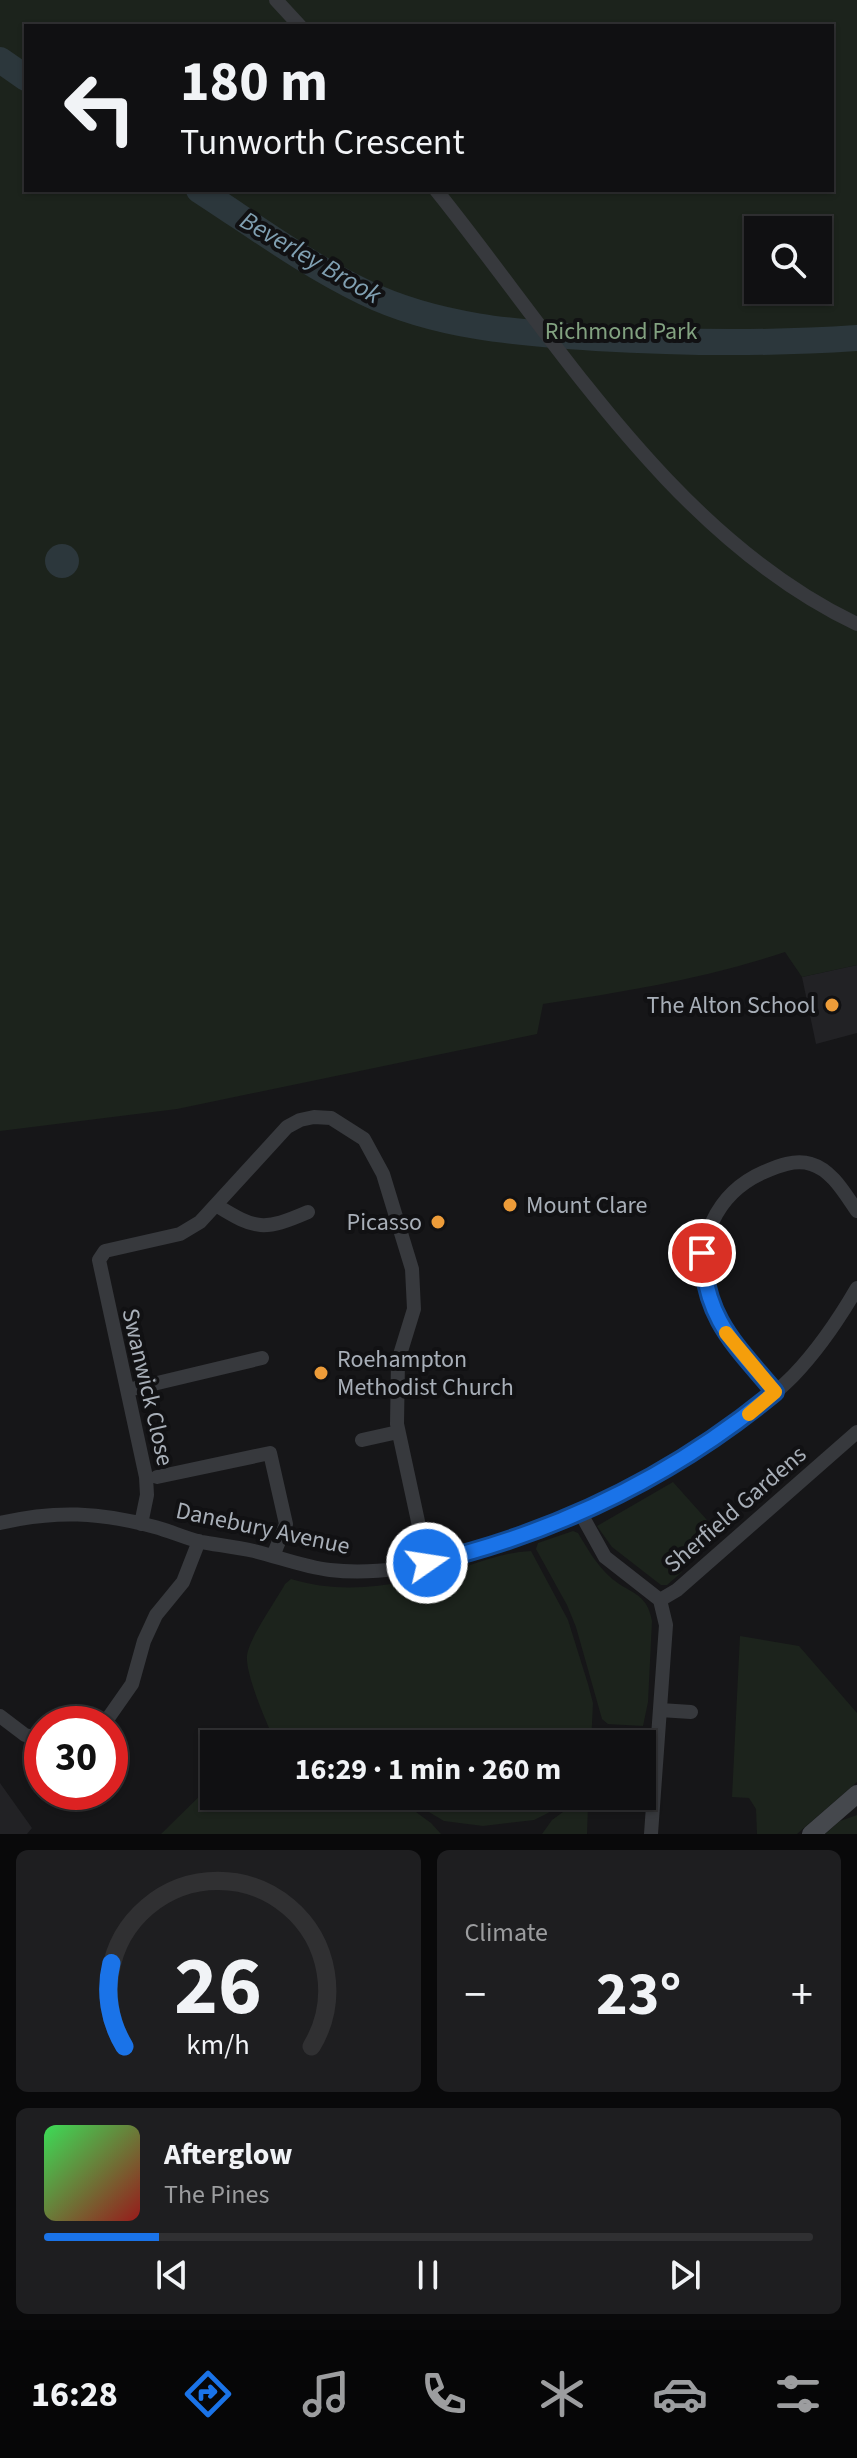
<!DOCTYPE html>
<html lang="en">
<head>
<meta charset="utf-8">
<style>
	:root { --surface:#101012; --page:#1e1e20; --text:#f1f3f6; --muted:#9c9d9f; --line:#303032; --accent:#1a73e8 }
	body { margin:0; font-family:"Source Sans 3",sans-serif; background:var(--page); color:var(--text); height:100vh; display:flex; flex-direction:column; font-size:30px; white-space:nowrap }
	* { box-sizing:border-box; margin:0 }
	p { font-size:26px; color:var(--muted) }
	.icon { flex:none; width:44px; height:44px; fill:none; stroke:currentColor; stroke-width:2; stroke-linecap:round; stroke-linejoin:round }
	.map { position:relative; height:1834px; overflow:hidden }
	.drawer { display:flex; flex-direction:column; gap:16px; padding:16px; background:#09090a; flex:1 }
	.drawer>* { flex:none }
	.top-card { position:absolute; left:24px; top:24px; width:810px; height:168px; border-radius:0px; box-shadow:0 2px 6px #0004,0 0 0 2px var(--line); background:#101012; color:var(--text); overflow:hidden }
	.fabs { position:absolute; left:744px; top:216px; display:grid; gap:16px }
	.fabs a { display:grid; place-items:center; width:88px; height:88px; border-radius:0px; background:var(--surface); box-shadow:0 2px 6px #0004,0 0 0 2px var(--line); font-size:40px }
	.speed { position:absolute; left:24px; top:1706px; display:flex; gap:16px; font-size:40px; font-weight:700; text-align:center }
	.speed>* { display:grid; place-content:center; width:104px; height:104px; border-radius:50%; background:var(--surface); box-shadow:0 2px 6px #0004,0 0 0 2px var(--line); line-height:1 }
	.speed .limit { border:12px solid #d22; background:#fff; color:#111 }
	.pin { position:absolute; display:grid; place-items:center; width:68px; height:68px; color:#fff; margin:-34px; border:4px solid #fff; border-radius:50%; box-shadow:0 2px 8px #0007 }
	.me { position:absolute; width:88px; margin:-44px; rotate:77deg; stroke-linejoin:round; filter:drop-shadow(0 0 6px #0008) }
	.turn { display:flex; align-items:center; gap:28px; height:168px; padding:0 24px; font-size:36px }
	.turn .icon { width:104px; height:104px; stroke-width:2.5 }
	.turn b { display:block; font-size:56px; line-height:68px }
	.big { font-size:60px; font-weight:700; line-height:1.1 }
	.drawer .widget { flex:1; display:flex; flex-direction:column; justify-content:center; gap:12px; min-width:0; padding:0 28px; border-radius:12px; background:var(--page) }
	.drawer .dial { align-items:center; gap:0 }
	.dial svg { height:208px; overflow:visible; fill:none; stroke:var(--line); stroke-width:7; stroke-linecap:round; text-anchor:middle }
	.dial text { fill:var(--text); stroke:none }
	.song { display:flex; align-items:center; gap:24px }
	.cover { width:96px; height:96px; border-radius:12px; background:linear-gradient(135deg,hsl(130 70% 55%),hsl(0 70% 35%)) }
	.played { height:8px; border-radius:4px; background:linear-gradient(90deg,var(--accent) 15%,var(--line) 15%) }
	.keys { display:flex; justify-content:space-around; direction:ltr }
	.heat { display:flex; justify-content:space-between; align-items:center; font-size:44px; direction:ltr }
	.drawer .tiles { flex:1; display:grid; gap:16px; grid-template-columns:1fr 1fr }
	.widget:last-child { grid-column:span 2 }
	.trip { position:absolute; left:200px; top:1730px; width:456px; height:80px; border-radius:0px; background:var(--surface); box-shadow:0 2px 6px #0004,0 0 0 2px var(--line); font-weight:700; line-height:80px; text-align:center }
	.tab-bar { display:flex; height:128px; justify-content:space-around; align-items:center; background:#060607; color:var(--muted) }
	.tab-bar .icon { width:56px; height:56px }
	.tab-bar .current { color:var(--accent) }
	.tab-bar b { font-size:36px; color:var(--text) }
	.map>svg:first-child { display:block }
	.built { fill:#222225 }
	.green { fill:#1c231c; fill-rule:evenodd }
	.water { fill:#2c373c }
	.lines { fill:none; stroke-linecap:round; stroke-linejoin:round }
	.river { stroke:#2c373c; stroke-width:26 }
	.street { stroke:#37393d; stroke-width:14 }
	.secondary { stroke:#45484d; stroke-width:18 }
	.route-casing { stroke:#114b97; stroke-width:20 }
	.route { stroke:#1a73e8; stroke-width:14 }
	.slow { stroke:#f59e0b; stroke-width:14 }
	.poi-dot { fill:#ed9c39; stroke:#111113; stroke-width:3 }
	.labels { text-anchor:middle; stroke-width:8; stroke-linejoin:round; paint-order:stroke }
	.park-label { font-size:24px; fill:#82a280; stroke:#111113 }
	.poi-label { font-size:24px; fill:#a8afb8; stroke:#111113; text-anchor:end }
	.street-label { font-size:24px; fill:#a8afb8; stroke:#111113 }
	.water-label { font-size:26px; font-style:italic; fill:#80a0b2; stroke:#111113 }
</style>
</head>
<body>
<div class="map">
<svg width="857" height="1834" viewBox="0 0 857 1834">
	<rect width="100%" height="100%" fill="#161618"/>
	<path class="built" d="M857 965V1033L816 1044 802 977Z
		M0 1783 32 1828 27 1834H0Z"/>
	<path class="green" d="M0 0H857V965L802 977 785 952C708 978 624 992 543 1004L537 1034 177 1109 0 1131ZM26 26H832V190H26ZM758 230H818V290H758Z
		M673 1482 715 1529 677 1563 682 1572 667 1585H661L612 1547 597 1526Z
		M573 1531 578 1533C587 1548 596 1564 609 1576 628 1594 647 1591 652 1621L648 1702 643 1726 608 1724 602 1719 576 1627 567 1605 536 1549 538 1543Z
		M531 1551 568 1620 588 1684 593 1703 591 1744H277C268 1728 245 1673 247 1656 249 1638 276 1601 285 1584L291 1579C349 1597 408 1583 464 1567 486 1560 507 1552 531 1551Z
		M740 1636 799 1646 857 1713V1782L797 1834H757L756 1809 749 1798 732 1797Z
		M214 1782V1796H394L431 1823 441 1834H161Z
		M402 1796H566L548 1813 534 1820 483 1826 444 1821Z
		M574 1804 588 1806 587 1834H542L552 1820Z
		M857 1815V1834H825L840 1821Z"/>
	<path class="water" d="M45 561a17 17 0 1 1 34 0a17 17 0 1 1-34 0Z"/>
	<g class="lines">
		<path class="river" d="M0 60 26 78
			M199 190C253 225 306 264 364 292 436 327 518 333 596 338 682 343 770 344 857 338"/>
		<path class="street" d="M276 0 300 26
			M436 190C559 343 674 537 857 624
			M216 1205C256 1230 264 1231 308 1212
			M128 1390 262 1358
			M775 1392C751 1362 716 1331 707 1293 694 1242 716 1193 764 1172 778 1166 795 1159 811 1164 832 1170 845 1194 857 1211
			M362 1440 398 1432
			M157 1477 270 1453 286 1524 273 1556
			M580 1512 605 1557 660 1600 677 1590 857 1432
			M0 1523C55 1510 100 1512 155 1527 170 1531 185 1538 201 1542 218 1545 236 1547 254 1551 279 1557 304 1567 330 1570 467 1586 698 1471 793 1376 818 1350 839 1319 857 1288
			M141 1524 147 1495 146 1477 99 1260 105 1251 180 1234 200 1222 287 1127 300 1120 314 1117 331 1118 364 1139 383 1174 412 1269 414 1309 398 1361 397 1424 427 1563
			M660 1710 691 1712
			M0 1716 25 1735 42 1739
			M104 1724 132 1684 144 1641 156 1615 183 1582 199 1541
			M651 1834 666 1625 660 1600"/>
		<path class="secondary" d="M811 1834 857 1794"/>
	</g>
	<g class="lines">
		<defs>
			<path id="route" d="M427 1563C556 1533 673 1476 775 1392 734 1343 706 1320 702 1253"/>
		</defs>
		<use href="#route" class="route-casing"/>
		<use href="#route" class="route"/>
		<path class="slow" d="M726 1333 775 1392 749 1414"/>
	</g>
	<g class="poi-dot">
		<circle cx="832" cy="1005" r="8"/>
		<circle cx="510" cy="1205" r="8"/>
		<circle cx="438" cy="1222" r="8"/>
		<circle cx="321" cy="1373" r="8"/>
	</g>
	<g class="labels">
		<g class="park-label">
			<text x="621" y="339">Richmond Park</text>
		</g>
		<g class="poi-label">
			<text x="816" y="1013">The Alton School</text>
			<text x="526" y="1213" text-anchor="start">Mount Clare</text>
			<text x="422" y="1230">Picasso</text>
			<text x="337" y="1367" text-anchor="start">Roehampton<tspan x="337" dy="28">Methodist Church</tspan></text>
		</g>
		<g class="street-label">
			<text transform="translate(148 1387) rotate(77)" y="8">Swanwick Close</text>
			<text transform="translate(735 1509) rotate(-41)" y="8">Sherfield Gardens</text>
			<text transform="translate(263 1528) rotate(12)" y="8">Danebury Avenue</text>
		</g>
		<g class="water-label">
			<text transform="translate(311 257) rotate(30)" y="9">Beverley Brook</text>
		</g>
	</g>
</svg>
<div class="fabs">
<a><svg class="icon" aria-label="search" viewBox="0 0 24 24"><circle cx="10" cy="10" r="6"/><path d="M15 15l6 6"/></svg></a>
</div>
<div class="speed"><div class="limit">30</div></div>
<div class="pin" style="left:702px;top:1253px;background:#d93025"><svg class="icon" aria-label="arrive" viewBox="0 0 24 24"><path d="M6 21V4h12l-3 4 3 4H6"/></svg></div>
<svg class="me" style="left:427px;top:1563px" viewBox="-20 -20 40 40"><circle r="17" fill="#1a73e8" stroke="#fff" stroke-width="3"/><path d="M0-11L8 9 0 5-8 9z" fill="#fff"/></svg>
<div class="trip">16:29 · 1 min · 260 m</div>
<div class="top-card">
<div class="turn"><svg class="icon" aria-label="left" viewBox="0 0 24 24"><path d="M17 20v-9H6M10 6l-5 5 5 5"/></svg><div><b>180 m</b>Tunworth Crescent</div></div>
</div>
</div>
<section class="drawer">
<div class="tiles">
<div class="widget dial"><svg viewBox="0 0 100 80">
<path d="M14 69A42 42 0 1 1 86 69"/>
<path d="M14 69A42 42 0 0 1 9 37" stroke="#1a73e8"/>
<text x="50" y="56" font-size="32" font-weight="700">26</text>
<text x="50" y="72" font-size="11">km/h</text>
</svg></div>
<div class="widget"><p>Climate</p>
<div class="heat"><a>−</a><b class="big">23°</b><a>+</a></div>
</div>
<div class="widget">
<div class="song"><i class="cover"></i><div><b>Afterglow</b><p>The Pines</p></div></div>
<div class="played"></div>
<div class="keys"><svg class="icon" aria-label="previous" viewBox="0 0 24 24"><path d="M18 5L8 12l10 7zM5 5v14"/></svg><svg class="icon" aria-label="pause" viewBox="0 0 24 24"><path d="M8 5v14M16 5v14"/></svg><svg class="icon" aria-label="next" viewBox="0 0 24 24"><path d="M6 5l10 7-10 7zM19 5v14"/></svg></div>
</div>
</div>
</section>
<nav class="tab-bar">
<b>16:28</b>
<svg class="icon current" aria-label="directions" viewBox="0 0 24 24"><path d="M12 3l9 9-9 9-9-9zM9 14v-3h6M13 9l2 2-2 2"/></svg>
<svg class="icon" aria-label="music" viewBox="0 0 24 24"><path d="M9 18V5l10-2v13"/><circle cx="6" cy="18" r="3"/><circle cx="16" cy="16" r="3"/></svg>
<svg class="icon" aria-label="phone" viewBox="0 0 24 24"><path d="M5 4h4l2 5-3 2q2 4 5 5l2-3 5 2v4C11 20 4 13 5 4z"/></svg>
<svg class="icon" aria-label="climate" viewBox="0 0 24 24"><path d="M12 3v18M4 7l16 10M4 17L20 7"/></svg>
<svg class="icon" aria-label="car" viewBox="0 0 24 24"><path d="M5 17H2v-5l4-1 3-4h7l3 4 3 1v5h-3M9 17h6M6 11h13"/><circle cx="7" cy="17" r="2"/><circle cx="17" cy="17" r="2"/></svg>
<svg class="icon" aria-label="filters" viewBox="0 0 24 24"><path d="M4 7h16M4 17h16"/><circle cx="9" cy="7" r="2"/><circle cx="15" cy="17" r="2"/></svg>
</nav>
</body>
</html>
